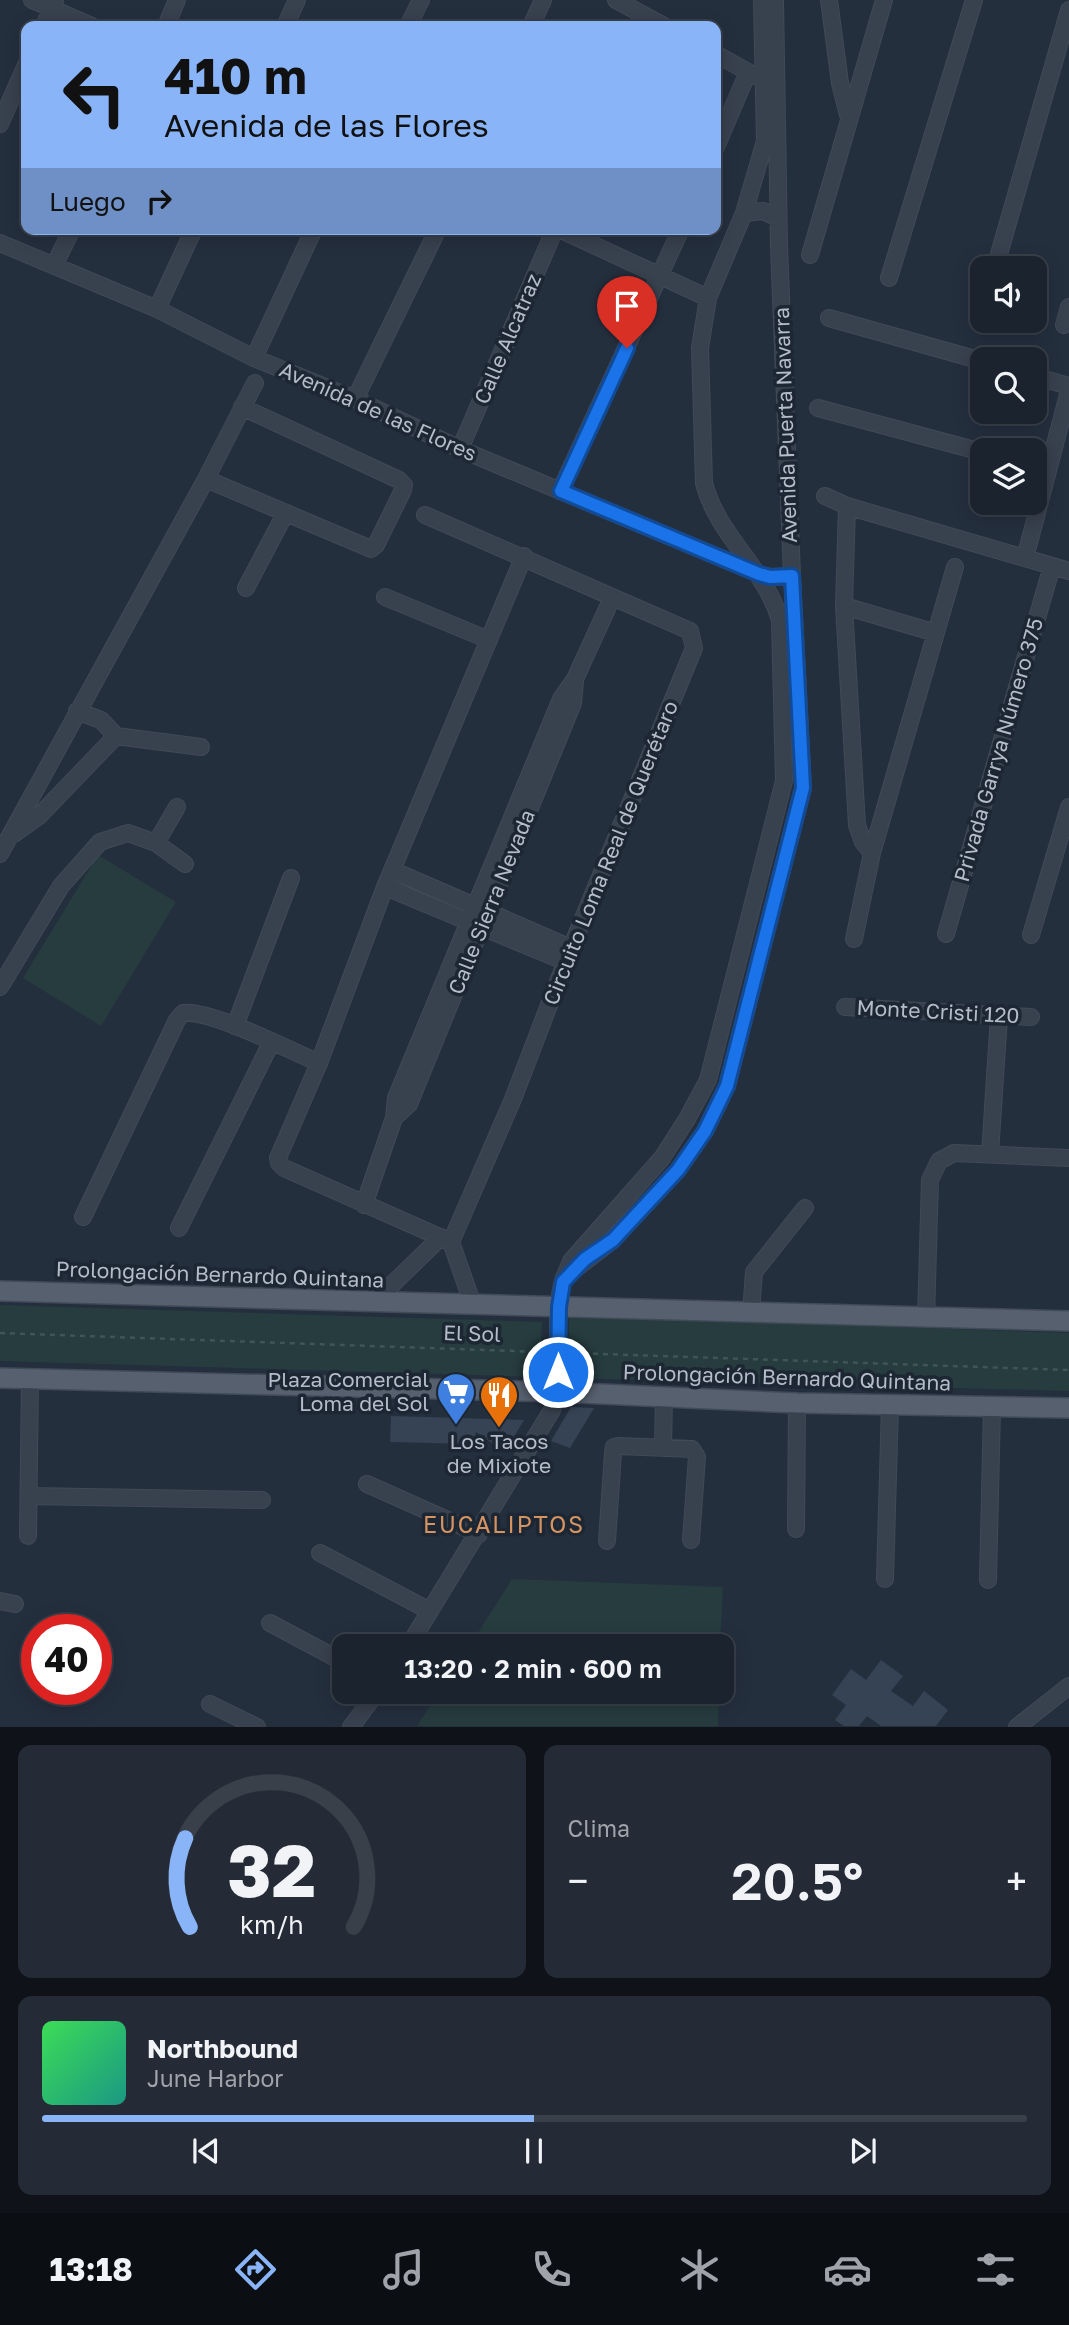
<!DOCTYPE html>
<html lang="es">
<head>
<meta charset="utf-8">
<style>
	:root { --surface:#1b232e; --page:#242b36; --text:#f1f3f6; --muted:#a0a4aa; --line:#39404a; --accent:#8ab4f8 }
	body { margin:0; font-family:"Golos Text",sans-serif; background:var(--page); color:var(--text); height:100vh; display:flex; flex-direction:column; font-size:26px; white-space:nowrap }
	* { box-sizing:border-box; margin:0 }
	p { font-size:23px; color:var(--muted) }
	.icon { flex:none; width:38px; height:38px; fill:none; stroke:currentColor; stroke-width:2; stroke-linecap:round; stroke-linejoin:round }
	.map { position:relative; height:1727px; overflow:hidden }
	.side { display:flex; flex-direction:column; gap:18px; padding:18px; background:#0f1319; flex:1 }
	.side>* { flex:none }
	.guide { position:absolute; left:21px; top:21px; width:700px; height:214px; border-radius:14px; box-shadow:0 4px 18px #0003,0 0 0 2px var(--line); background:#8ab4f8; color:#111; overflow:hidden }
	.tools { position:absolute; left:970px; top:256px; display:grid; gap:14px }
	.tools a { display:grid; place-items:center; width:77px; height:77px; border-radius:14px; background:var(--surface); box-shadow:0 4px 18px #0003,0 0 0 2px var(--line); font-size:35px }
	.speed { position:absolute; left:21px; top:1614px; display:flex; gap:14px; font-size:35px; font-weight:700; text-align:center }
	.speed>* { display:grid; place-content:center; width:91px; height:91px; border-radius:50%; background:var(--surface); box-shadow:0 4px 18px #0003,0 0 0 2px var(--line); line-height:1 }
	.speed .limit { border:10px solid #d22; background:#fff; color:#111 }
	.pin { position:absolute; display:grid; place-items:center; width:60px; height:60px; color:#fff; margin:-72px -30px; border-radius:50% 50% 50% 0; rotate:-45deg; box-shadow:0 0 7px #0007 }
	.pin .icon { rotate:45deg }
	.me { position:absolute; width:77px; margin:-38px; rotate:0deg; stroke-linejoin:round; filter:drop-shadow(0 0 5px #0008) }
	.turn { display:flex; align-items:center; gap:24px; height:147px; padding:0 28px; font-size:32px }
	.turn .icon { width:91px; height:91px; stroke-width:2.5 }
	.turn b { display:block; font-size:49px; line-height:60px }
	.then { display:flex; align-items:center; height:66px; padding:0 28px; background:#0003; gap:14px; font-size:26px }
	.big { font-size:52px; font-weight:600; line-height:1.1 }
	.side .tile { flex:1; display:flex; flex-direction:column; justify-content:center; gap:10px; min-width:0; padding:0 24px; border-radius:14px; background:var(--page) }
	.side .dial { align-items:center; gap:0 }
	.dial svg { height:182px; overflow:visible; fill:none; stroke:var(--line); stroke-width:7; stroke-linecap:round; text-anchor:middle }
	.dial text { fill:var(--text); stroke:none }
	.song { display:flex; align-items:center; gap:21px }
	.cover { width:84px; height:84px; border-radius:10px; background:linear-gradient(135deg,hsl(130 70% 55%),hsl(170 70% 35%)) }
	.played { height:7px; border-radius:4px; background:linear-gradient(90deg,var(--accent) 50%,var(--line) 50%) }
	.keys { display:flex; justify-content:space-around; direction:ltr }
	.heat { display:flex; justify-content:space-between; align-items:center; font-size:38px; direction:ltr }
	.side .tiles { flex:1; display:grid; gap:18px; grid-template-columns:1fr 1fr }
	.tile:last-child { grid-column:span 2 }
	.trip { position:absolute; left:332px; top:1634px; width:402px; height:70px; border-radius:14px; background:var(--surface); box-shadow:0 4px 18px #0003,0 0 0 2px var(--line); font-weight:600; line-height:70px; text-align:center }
	.tabs { display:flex; height:112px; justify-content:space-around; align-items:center; background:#0b0e12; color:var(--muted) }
	.tabs .icon { width:49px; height:49px }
	.tabs .on { color:var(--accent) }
	.tabs b { font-size:32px; color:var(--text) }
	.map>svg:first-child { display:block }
	.green { fill:#263c3f }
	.building { fill:#364354 }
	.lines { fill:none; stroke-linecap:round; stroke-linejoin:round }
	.minor-casing { stroke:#414a57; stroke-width:18 }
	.major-casing { stroke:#414a57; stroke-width:22 }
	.path { stroke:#3f5557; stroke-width:2.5; stroke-dasharray:5 5; stroke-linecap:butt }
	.minor { stroke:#38414e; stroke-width:16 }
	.major { stroke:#56606e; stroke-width:19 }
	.route-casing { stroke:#114b97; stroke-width:18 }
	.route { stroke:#1a73e8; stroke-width:12 }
	.labels { text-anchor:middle; stroke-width:7; stroke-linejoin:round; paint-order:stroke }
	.street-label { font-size:21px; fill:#b4bcc9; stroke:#1d2633 }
	.poi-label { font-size:21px; fill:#b4bcc9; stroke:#1d2633; text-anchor:end }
	.neighbourhood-label { font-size:23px; letter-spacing:2px; fill:#d59563; stroke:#1d2633 }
</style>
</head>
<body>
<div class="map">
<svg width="1069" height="1727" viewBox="0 0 1069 1727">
	<rect width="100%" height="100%" fill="#242f3e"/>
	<path class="green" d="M98 855 176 902 101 1026 23 978Z
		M0 1305 542 1322 540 1377 0 1361Z
		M569 1316 1069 1333V1391L569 1378Z
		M512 1579 723 1587 720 1647H469Z
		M439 1692H719L718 1726H417Z"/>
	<path class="building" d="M571 1407 594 1408 570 1448 551 1441Z
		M391 1416 524 1420 509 1445H495L476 1432 474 1444 390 1442Z
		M881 1660 903 1676 891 1691 913 1706 924 1691 948 1710 936 1726H881L867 1716 859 1726H844L835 1720 846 1705 832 1695 851 1669 866 1680Z"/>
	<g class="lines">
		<defs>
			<path id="minor" d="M32 0 92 26
				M616 0 664 26
				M829 0 840 83 848 115
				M44 26 55 0
				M166 26 177 0
				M285 26 297 0
				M408 26 421 0
				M531 26 543 0
				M716 54 757 77
				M0 124 26 65
				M716 147 748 72
				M744 213 763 211 778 218
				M559 229 708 298
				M0 243 157 309 254 358 355 399 460 449 759 574 770 577 792 576
				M810 255 884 0
				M54 266 72 229
				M995 268 1069 10
				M889 278 974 0
				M157 309 194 229
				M829 318 982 361
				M1064 325 1069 307
				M254 358 314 229
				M1034 376 1069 386
				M355 399 438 229
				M818 408 982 452
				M460 449 555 229
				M206 479 364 546 371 549 376 545 403 490 404 485 399 480 242 407
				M560 491 681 229
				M825 496 847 506 1069 571
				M847 506 844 606 857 825 863 842 872 853
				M425 515 690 631 694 648 571 948 513 1099 451 1242 473 1305
				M1025 558 1069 391
				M246 588 285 514
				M385 597 489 640
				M844 606 936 633
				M77 711 101 720 116 736 201 747
				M14 834 39 816 116 736
				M156 843 177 807
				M0 854 206 479 255 383
				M392 870 571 948
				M385 887 566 962
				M946 934 1052 566
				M1031 935 1069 807
				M854 939 872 853 955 567
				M0 987 61 886 100 842 128 833 156 843 185 864
				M845 1007 1031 1017
				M235 1026 291 878
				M394 1118 409 1104 573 703 575 681
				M990 1154 999 1016
				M364 1205 394 1118 396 1098 561 699 575 679 612 598
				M83 1217 177 1020 183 1013C212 1010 289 1050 319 1063
				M179 1228 271 1043
				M451 1242 284 1168 279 1163 278 1158 319 1063 385 887 524 556
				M574 1270 613 1240 678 1170 705 1131 727 1086 803 788 792 576 779 246 775 0
				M374 1302 441 1237
				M751 1313 754 1272 805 1208
				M926 1318 930 1180 939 1161 954 1153 1069 1158
				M663 1447 664 1397
				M367 1484 479 1534
				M30 1496 262 1500
				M796 1529 797 1403
				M28 1536 30 1378
				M607 1541 613 1453 614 1447 619 1446 692 1449 697 1457 691 1540
				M320 1553 430 1611
				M885 1579 890 1405
				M988 1580 992 1408
				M0 1601 15 1604
				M270 1623 345 1663
				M408 1647 552 1410C566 1368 551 1323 563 1281 565 1274 569 1267 571 1261L662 1158 687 1119 708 1080 784 781 780 620C765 568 717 535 704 483L700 348 708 298 744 213 765 141 762 0
				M210 1704 257 1727
				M351 1727 377 1692
				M1017 1727 1069 1686"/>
			<path id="major" d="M0 1291 1069 1321
				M0 1378 558 1392 797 1403 1069 1408"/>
		</defs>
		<use href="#minor" class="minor-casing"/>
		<use href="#major" class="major-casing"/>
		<path class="path" d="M0 1333 542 1352
			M573 1353 1069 1370"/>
		<use href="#minor" class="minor"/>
		<use href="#major" class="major"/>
	</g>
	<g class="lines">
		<defs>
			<path id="route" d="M558 1372 559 1307 563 1282 585 1259 613 1240 678 1170 705 1131 727 1086 803 788 792 576 770 577 759 574 561 491 627 348"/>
		</defs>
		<use href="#route" class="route-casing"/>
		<use href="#route" class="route"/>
	</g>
	<defs>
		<symbol id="supermarket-pin" viewBox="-11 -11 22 30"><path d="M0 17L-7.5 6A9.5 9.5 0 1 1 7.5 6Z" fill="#3f7fe0" stroke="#1d2633"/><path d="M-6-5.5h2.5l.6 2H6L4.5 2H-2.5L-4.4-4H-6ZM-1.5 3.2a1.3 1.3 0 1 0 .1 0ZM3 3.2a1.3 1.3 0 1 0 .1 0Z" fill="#fff"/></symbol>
		<symbol id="restaurant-pin" viewBox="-11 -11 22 30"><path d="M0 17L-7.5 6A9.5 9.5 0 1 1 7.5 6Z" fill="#e8710a" stroke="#1d2633"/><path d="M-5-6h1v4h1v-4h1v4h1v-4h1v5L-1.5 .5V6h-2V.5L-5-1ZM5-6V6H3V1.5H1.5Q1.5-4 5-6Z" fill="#fff"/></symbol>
	</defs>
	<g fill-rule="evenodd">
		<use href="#supermarket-pin" x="434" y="1370" width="44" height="60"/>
		<use href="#restaurant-pin" x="477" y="1373" width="44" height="60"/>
	</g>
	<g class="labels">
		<g class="street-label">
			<text transform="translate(508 339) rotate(-67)" y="7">Calle Alcatraz</text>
			<text transform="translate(378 412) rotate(24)" y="7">Avenida de las Flores</text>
			<text transform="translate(786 425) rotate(-92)" y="7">Avenida Puerta Navarra</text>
			<text transform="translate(999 750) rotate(-74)" y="7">Privada Garrya Número 375</text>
			<text transform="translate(611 853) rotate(-68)" y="7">Circuito Loma Real de Querétaro</text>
			<text transform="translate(492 902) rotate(-68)" y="7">Calle Sierra Nevada</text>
			<text transform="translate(938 1012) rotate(3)" y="7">Monte Cristi 120</text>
			<text transform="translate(220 1275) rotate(2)" y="7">Prolongación Bernardo Quintana</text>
			<text transform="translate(472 1334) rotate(2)" y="7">El Sol</text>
			<text transform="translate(787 1378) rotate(2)" y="7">Prolongación Bernardo Quintana</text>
		</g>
		<g class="poi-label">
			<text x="429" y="1387">Plaza Comercial<tspan x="429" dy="24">Loma del Sol</tspan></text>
			<text x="499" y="1449" text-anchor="middle">Los Tacos<tspan x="499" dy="24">de Mixiote</tspan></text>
		</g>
		<g class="neighbourhood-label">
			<text x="504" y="1533">EUCALIPTOS</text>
		</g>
	</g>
</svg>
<div class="tools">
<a><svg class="icon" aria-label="sound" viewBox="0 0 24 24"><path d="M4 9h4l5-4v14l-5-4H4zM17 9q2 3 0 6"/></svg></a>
<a><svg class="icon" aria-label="search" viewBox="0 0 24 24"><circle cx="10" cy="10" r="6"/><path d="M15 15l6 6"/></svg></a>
<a><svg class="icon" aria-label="layers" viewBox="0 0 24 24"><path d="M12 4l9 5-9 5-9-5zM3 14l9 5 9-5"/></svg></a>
</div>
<div class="speed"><div class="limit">40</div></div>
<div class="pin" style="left:627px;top:348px;background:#d93025"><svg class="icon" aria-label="arrive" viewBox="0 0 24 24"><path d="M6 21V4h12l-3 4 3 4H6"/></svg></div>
<svg class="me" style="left:558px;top:1372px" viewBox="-20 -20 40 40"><circle r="17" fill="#1a73e8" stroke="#fff" stroke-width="3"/><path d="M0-11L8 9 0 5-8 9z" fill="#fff"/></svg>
<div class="trip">13:20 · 2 min · 600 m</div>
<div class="guide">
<div class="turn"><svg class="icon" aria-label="left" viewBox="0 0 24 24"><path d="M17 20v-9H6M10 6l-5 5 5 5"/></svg><div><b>410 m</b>Avenida de las Flores</div></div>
<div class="then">Luego<svg class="icon" aria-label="right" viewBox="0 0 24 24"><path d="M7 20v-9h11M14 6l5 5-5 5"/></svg></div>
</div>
</div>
<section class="side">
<div class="tiles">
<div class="tile dial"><svg viewBox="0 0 100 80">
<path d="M14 69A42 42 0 1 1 86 69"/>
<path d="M14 69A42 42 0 0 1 12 30" stroke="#8ab4f8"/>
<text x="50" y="56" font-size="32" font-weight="700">32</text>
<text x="50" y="72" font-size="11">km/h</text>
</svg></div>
<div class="tile"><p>Clima</p>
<div class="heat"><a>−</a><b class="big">20.5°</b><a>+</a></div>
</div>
<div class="tile">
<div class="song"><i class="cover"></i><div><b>Northbound</b><p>June Harbor</p></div></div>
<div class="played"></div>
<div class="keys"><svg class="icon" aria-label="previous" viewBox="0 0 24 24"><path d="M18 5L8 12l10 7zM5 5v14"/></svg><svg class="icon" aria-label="pause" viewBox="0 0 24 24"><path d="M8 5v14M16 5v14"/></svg><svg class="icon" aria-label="next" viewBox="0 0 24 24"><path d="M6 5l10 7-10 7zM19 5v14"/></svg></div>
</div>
</div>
</section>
<nav class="tabs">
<b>13:18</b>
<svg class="icon on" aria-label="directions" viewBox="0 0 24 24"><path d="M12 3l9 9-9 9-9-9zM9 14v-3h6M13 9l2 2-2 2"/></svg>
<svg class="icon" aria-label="music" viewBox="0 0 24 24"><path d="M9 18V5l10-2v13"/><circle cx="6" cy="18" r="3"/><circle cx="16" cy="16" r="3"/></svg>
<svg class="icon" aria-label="phone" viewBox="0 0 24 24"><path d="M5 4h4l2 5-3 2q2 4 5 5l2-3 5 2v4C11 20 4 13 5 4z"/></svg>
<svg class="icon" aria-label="climate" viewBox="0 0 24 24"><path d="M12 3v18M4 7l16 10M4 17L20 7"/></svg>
<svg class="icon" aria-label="car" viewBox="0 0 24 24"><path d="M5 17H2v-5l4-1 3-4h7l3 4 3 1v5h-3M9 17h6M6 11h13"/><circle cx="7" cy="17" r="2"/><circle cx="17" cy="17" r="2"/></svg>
<svg class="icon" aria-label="filters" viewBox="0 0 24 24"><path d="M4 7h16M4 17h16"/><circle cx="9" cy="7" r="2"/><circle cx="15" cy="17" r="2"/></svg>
</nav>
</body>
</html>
